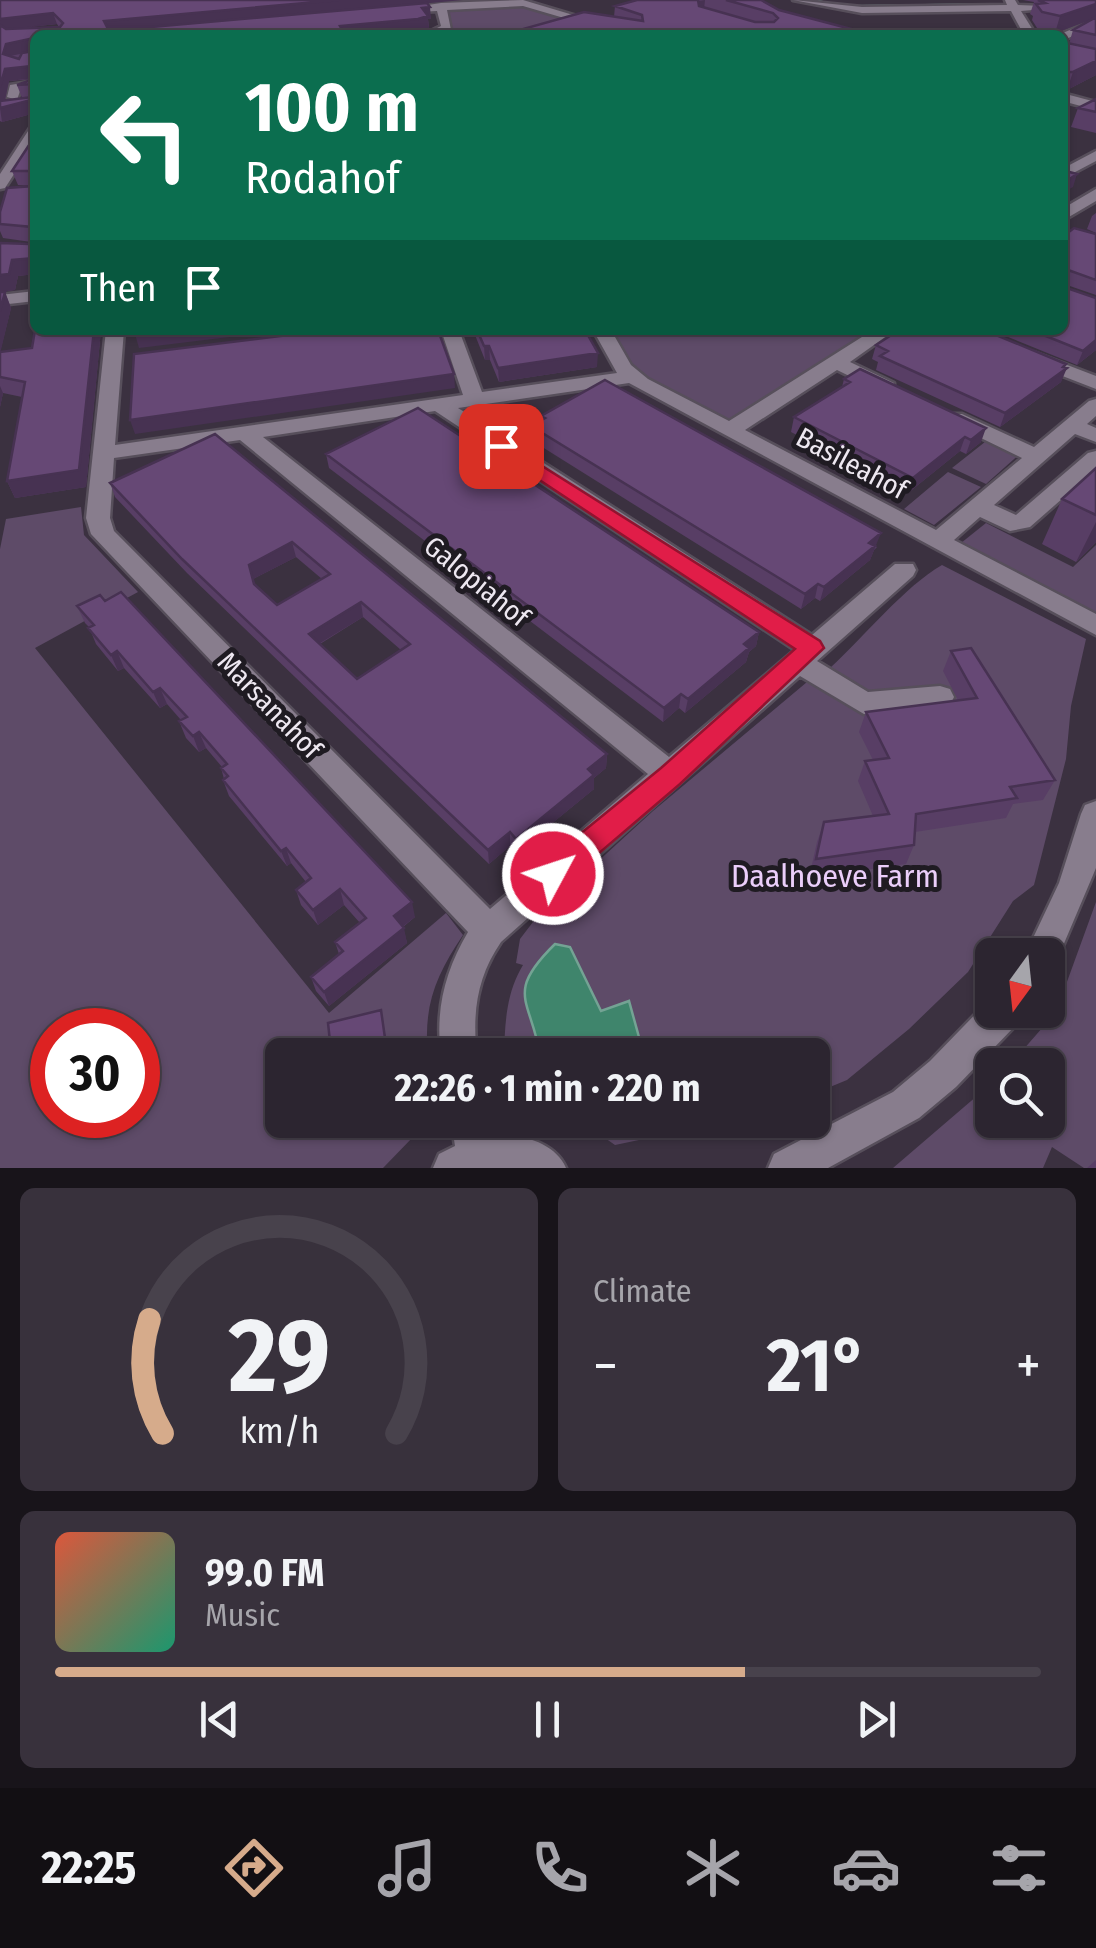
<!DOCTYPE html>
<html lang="en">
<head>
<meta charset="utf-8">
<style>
	:root { --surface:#2c2530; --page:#38313c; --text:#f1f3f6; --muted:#a6a5ab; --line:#48424c; --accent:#d6ab8b }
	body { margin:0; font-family:"Fira Sans Condensed",sans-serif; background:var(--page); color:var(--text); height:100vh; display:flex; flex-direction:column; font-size:38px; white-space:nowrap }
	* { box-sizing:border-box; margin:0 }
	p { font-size:32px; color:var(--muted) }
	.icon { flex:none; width:55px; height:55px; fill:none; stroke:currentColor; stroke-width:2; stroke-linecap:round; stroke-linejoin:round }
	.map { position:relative; height:1168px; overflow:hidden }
	.drawer { display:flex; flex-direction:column; gap:20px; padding:20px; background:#18141a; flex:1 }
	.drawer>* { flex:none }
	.hud { position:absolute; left:30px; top:30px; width:1038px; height:305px; border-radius:15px; box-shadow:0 2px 8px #0004,0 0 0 2px var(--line); background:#0b6e4f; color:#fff; overflow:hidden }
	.needle { width:65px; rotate:195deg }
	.buttons { position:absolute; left:975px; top:938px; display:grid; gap:20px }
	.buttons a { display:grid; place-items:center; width:90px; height:90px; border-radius:15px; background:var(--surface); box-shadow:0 2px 8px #0004,0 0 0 2px var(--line); font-size:50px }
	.speed { position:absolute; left:30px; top:1008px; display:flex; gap:20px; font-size:50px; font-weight:700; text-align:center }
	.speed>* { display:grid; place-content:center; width:130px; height:130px; border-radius:50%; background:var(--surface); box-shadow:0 2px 8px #0004,0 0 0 2px var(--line); line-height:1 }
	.speed .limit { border:15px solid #d22; background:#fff; color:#111 }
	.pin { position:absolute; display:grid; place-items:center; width:85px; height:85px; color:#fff; margin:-42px; border-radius:20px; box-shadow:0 5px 15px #0006 }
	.me { position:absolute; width:110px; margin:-55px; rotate:50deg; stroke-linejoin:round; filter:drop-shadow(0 0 8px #0008) }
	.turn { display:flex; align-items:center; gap:35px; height:210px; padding:0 50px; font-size:45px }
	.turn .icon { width:130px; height:130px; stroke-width:2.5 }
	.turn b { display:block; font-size:70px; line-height:85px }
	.then { display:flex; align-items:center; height:95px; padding:0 50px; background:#0003; gap:20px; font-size:38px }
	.big { font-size:75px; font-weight:700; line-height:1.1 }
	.drawer .tile { flex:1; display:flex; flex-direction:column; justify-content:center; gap:15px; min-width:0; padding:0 35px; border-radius:15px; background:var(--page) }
	.drawer .dial { align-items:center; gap:0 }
	.dial svg { height:260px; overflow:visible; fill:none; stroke:var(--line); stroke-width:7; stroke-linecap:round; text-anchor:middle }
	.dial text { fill:var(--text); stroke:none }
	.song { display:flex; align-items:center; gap:30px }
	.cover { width:120px; height:120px; border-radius:15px; background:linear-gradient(135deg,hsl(10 70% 55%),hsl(160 70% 35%)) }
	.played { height:10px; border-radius:5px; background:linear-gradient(90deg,var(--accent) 70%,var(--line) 70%) }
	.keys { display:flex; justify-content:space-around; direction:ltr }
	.heat { display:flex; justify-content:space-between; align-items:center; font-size:55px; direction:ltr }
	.drawer .tiles { flex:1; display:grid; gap:20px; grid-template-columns:1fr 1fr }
	.tile:last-child { grid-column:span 2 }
	.trip { position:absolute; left:265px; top:1038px; width:565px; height:100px; border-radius:15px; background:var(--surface); box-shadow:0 2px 8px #0004,0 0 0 2px var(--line); font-weight:700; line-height:100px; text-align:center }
	.dock { display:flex; height:160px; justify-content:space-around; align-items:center; background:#120f13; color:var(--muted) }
	.dock .icon { width:70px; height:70px }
	.dock .active { color:var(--accent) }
	.dock b { font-size:45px; color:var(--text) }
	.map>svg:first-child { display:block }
	.green { fill:#5e4b68; fill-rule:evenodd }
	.water { fill:#3f856c; stroke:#74a394; stroke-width:2.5 }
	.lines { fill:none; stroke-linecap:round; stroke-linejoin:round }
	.stream { stroke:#74a394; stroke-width:4 }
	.minor-casing { stroke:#574f5b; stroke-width:5 }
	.minor { fill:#887d8d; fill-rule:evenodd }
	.wall { fill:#583e65; fill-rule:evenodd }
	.shaded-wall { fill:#473252 }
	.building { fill:#664875; stroke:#473252; stroke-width:2.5; fill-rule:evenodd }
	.route { fill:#e11d48; stroke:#92132f; stroke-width:2.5 }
	.labels { text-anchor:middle; stroke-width:10; stroke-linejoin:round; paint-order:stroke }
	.street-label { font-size:28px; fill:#eee8f1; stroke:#1f1b22 }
	.near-park-label { font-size:32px; fill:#ebcefa; stroke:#1f1b22 }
</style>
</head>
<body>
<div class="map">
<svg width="1096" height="1168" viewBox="0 0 1096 1168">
	<rect width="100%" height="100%" fill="#3b3140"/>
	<path class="green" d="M523 3 583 21 534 35H436L450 28 444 6Z
		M610 330H875L729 426 635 371Z
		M990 438 1023 451 986 484 952 468Z
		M948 472 981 487 934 525 904 509Z
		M81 507 84 535 138 592 35 648 329 1013 446 913 463 935C436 975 423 1006 428 1055H282V1120H436V1126L414 1136 383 1168H0V549L6 519ZM52 1030H138V1115H52Z
		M986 523 1073 567 1096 545V615L961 543Z
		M942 565 1086 639 1071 706 1066 759 1034 885 1013 901 968 972 909 1029 847 1080 813 1094 812 1055H504C505 1023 506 993 523 965L516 963 520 939 536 918 653 811 807 682 811 684 828 670 826 668H830C864 637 905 586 942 565Z
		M1096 902V1168H1084L1052 1147 1043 1168H893L992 1083V1120H1048V1065H1010L1056 1012Z
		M579 1120H735L615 1145Z"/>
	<path class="water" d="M555 944 570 947 601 1011 629 1001 642 1048 638 1055H540C531 999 504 994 555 944Z"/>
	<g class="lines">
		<path class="stream" d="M808 0 833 5
			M852 7 997 5"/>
		<defs>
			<path id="minor" d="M523 0 640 35H622L523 6 447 10 451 30 423 35 441 26 437 11 400 13 395 10 441 3Z
				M793 0 862 7 1007 5 1005 0H1015L1018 5 1068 7 1021 11 1036 35H1024L1011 11 862 13Z
				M1096 19V26L1066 39 1058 35Z
				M35 81V89L20 91 17 100 7 97 10 85Z
				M1062 93 1096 102V110L1062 101Z
				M35 127V142L5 188 0 189V174L30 128Z
				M1096 151V161L1062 179V169Z
				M1096 189V201L1062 221V209Z
				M35 291V301L0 305V295Z
				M106 330H124L115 445 463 395 441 330H459L482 392 617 373 593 330H611L631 365 648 379 729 421 873 330H895L850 362 894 383V391H880L837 370 745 430 936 530 1022 458 948 422 945 418 948 414H962L1034 447 1089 401 1096 399V416L1087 424 1096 428V442L1075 434 994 505 1016 515 1088 453 1096 451V469L1030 527 1010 531 980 517 954 540 1096 614V635L629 383 458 408 812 635 895 564H913L916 570 913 576 817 661 868 692 940 686 950 689 954 697 950 705 940 708 864 714 800 676 501 942C477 977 472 1013 477 1055H441C435 1010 445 971 468 932L91 534 86 518ZM435 411 795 650 669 757 263 437ZM240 440 648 774 490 909 114 531 110 518 114 458Z
				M1036 353 1096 376V389L1029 363 1026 359Z
				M1096 801V868L1054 967 1048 969V955H1025L1059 883 1081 814 1085 805Z
				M992 997V1010H1023L1018 1023 956 1087 919 1118 828 1168H768L774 1154 893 1092 930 1061Z
				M451 1120H489L492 1135C519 1133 555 1142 566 1168H433L439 1154 455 1146Z"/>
		</defs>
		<use href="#minor" class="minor-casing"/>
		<use href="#minor" class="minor"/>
	</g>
	<path class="wall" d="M0 0 427 3 431 19H428L429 28 419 30 369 35H35V113L2 122 0 121ZM57 24 59 27 20 28ZM34 79 17 85 22 98 33 97 5 100 9 81Z
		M637 0H761L779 10 874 35H502L614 17 615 6Z
		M1023 0H1096V75L1067 90H1062V39L1069 44 1073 30 1092 19 1055 33 1037 28 1032 20 1033 16 1030 14 1034 2Z
		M1096 99V133L1071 127 1078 108Z
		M35 136V274L18 276 15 290 1 292H5L11 308 0 352 32 348 35 330H101L86 487 15 498 7 481 22 397 3 393 0 407V243L29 244 31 242 3 238 0 231V212L33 186 18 185 12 171Z
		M1096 213V233L1087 229 1092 216Z
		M1062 228 1096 234V295L1064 284V287L1096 298V350L1077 365 991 330H1062Z
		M473 330H585L597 367 499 382 490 360H485Z
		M876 345 1065 368 1061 382 1000 427 876 370 878 362 872 359Z
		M844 379 981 442 966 454 960 451 908 493 791 432 794 417 842 387Z
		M541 416 877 547 874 550 870 560 820 601 815 598 801 609 531 440V426L541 421Z
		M215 434 607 754 606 768 594 778V789L517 852 510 846 489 864 187 573 115 497 110 483ZM296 557 322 579 277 605 255 584 253 579ZM363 617 401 650 357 679 320 644Z
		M326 454 759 632 756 646 749 652 746 662 685 713 679 708 663 722 329 468Z
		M1096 468V542L1076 562 1042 544 1062 499Z
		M77 606 415 917 403 927 407 943 329 1006 316 991 311 977 339 954 335 942 360 923 344 905 318 925 301 905 296 890 306 882 291 863 287 866 229 796 223 780 224 779 221 768 222 767 206 748 199 752 186 738 179 721 181 720 167 704 160 708 124 668 118 671 96 644 89 627 85 623Z
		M951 651 1055 780 1043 800 1013 804 1006 818 915 832 914 845 906 864 809 878 817 842 824 822 873 816 858 781 865 761 873 760 859 732 866 712 958 700 943 671Z
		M1096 1160V1168H1087Z"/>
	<path class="shaded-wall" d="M339 0H463L107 33 104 21Z
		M705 0 704 10 696 17 698 1Z
		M1096 4V18L1055 33 1060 16Z
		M430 7 431 19H428L429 28 419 30 369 35H341L340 26Z
		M53 13 57 24 4 30 0 34V19Z
		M34 38 35 51 10 56 8 67 3 54 6 44Z
		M1096 61V75L1067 90 1073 72Z
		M33 66 35 78 9 81 5 100 0 102V87L5 69Z
		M35 99V113L2 122 0 108Z
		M1077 174 1073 187 1062 193V184Z
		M35 258V274L18 276 15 290 0 292V275L12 260Z
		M5 292 11 308 0 354V311Z
		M94 330H101L86 487 15 498 7 481Z
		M171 330H286L139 348 135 334Z
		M1096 340V350L1077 365 1083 351Z
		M484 346H489L490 360H485Z
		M598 353 597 367 499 382 498 368Z
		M1066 364 1064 370 1067 368 1061 382 1000 427 1005 413Z
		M454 374 455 388 135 434 130 420Z
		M0 386 3 393 0 407Z
		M986 428 981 442 966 454 971 440Z
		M965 437 960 451 908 493 913 478Z
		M1096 522V542L1076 562Z
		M881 533 870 560 820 601 824 587 869 543Z
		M292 542 296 557 253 579 249 565Z
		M818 584 815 598 801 609 805 594Z
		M361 602 363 617 312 648 309 634Z
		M759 632 756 646 749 652 746 662 685 713 688 699 744 644Z
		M117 651 124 668 118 671 111 655Z
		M160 688 167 704 160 708 153 692Z
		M681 694 679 708 663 722 664 708Z
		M199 732 206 748 199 752 193 736Z
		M607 754 606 768 594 778V789L517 852 516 839 588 769Z
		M510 832V846L489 864 488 850Z
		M286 848 291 863 287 866 281 851Z
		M340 889 344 905 318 925 313 910Z
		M412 902 415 917 397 931 394 916Z
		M404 928 407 943 329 1006 324 992Z
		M381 1010 388 1051 374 1055H332L331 1051Z"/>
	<path class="building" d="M0 0H339L104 21 107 27H151L427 3 430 7 422 8 428 16 418 19 340 26 345 35H35V99L0 108V101L33 97V84L17 85 34 79 33 66 5 69 0 87V25L6 29 60 27 63 23 53 13 0 19ZM34 38V51L22 53 19 59 3 54 6 44Z
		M637 0H698L699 6 755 22H774L778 18 773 13 726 0H761L779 10 874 35H502L584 12 643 21 642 15 615 6Z
		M1038 0H1096V4L1060 16 1042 12 1036 4 1045 3Z
		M1096 17V35L1073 30Z
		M1064 38 1067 43 1096 49V61L1073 72H1066L1062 78Z
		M1096 99V112L1078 108Z
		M35 136V258L12 260 9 274 0 275V243L29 244 33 240 32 227 0 224V212L7 188 33 186V171H12Z
		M1062 170 1077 174 1062 184Z
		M1062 228 1070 231 1074 228 1096 234V280L1068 270 1063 274 1064 287 1096 298V340L1083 351 1031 330H1062Z
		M0 292H5L0 311Z
		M35 330H94L79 470 7 481 25 382 0 377V352L32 348Z
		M135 330H171L135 334Z
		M329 330H438L454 374 130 420 134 354Z
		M477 330H585L598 353 498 368 489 346H484Z
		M899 330H984L1066 364 1063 367 1067 368 1005 413 880 356 888 351 876 345Z
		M860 369 986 428 971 440 965 437 913 478 794 417 850 382 844 379Z
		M605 380 881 533 869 543 875 546 824 587 818 584 805 594 531 426 545 418 541 416Z
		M418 408 759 632 744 644 749 648 688 699 681 694 664 708 326 454Z
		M215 434 607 754 588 769 594 775 516 839 510 832 488 850 182 559 110 483ZM292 542 330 574 277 605 254 584 249 565ZM361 602 410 644 357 679 309 634Z
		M1096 468V515L1062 499Z
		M121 592 412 902 394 916 404 928 324 992 311 977 343 951 335 942 366 918 340 889 313 910 296 890 311 878 286 848 281 851 223 780 228 776 221 768 227 764 199 732 193 736 179 721 187 717 160 688 153 692 117 651 111 655 88 628 94 625 77 606 100 595 105 601Z
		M971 648 1055 780 1010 787 1017 798 916 814 914 845 816 859 824 822 889 814 865 761 889 758 866 712 977 698 951 651Z
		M381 1010 385 1038 331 1051 328 1023Z"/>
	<path class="route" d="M501 440 820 641 824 648 680 784 563 884 553 887 542 884 538 874 542 865 661 768 795 649 494 450V442Z"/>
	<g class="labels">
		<g class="street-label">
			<text transform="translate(852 463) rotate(28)" y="10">Basileahof</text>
			<text transform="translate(477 581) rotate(39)" y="10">Galopiahof</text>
			<text transform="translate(270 705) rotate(46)" y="10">Marsanahof</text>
		</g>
		<g class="near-park-label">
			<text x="835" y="887">Daalhoeve Farm</text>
		</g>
	</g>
</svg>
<div class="buttons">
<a><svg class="needle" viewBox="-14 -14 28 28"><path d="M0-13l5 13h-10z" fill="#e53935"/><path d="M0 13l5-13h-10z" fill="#a6a5ab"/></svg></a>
<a><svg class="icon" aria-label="search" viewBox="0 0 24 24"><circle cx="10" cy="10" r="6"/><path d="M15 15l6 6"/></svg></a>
</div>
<div class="speed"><div class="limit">30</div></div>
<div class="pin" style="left:501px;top:446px;background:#d93025"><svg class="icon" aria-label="arrive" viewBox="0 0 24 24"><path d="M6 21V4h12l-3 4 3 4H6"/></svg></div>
<svg class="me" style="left:553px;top:874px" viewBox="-20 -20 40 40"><circle r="17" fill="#e11d48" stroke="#fff" stroke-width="3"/><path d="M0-11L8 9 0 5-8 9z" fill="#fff"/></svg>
<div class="trip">22:26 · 1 min · 220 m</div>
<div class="hud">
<div class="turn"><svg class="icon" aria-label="left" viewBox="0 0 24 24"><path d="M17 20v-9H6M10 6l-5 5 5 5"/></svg><div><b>100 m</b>Rodahof</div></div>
<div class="then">Then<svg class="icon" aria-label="arrive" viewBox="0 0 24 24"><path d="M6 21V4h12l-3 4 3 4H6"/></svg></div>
</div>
</div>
<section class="drawer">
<div class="tiles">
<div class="tile dial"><svg viewBox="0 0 100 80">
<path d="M14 69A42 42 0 1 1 86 69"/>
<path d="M14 69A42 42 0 0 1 10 34" stroke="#d6ab8b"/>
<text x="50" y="56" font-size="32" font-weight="700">29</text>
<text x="50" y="72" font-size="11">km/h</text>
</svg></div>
<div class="tile"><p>Climate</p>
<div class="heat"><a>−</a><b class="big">21°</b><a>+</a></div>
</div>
<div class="tile">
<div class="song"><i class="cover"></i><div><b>99.0 FM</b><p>Music</p></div></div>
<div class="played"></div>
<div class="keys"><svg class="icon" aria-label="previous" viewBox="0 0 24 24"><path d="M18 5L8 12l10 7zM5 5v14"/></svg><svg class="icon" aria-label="pause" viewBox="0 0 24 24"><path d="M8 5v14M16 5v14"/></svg><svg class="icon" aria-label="next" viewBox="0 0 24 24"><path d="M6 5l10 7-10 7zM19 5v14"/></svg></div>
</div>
</div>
</section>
<nav class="dock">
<b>22:25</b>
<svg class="icon active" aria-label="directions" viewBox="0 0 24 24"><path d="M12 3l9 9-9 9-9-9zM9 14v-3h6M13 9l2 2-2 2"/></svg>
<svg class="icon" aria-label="music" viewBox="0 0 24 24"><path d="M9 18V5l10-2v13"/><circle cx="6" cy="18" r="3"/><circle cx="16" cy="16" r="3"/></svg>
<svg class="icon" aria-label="phone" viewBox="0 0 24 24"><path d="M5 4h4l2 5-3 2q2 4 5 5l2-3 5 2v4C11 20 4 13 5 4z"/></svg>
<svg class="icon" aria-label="climate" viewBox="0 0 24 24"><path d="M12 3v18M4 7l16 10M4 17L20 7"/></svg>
<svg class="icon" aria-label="car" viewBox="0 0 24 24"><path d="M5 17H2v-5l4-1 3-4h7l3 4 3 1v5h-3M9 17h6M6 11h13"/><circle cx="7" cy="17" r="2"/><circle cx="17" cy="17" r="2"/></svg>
<svg class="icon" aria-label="filters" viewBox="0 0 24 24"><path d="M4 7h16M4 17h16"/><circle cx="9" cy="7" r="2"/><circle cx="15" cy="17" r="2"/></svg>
</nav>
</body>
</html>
